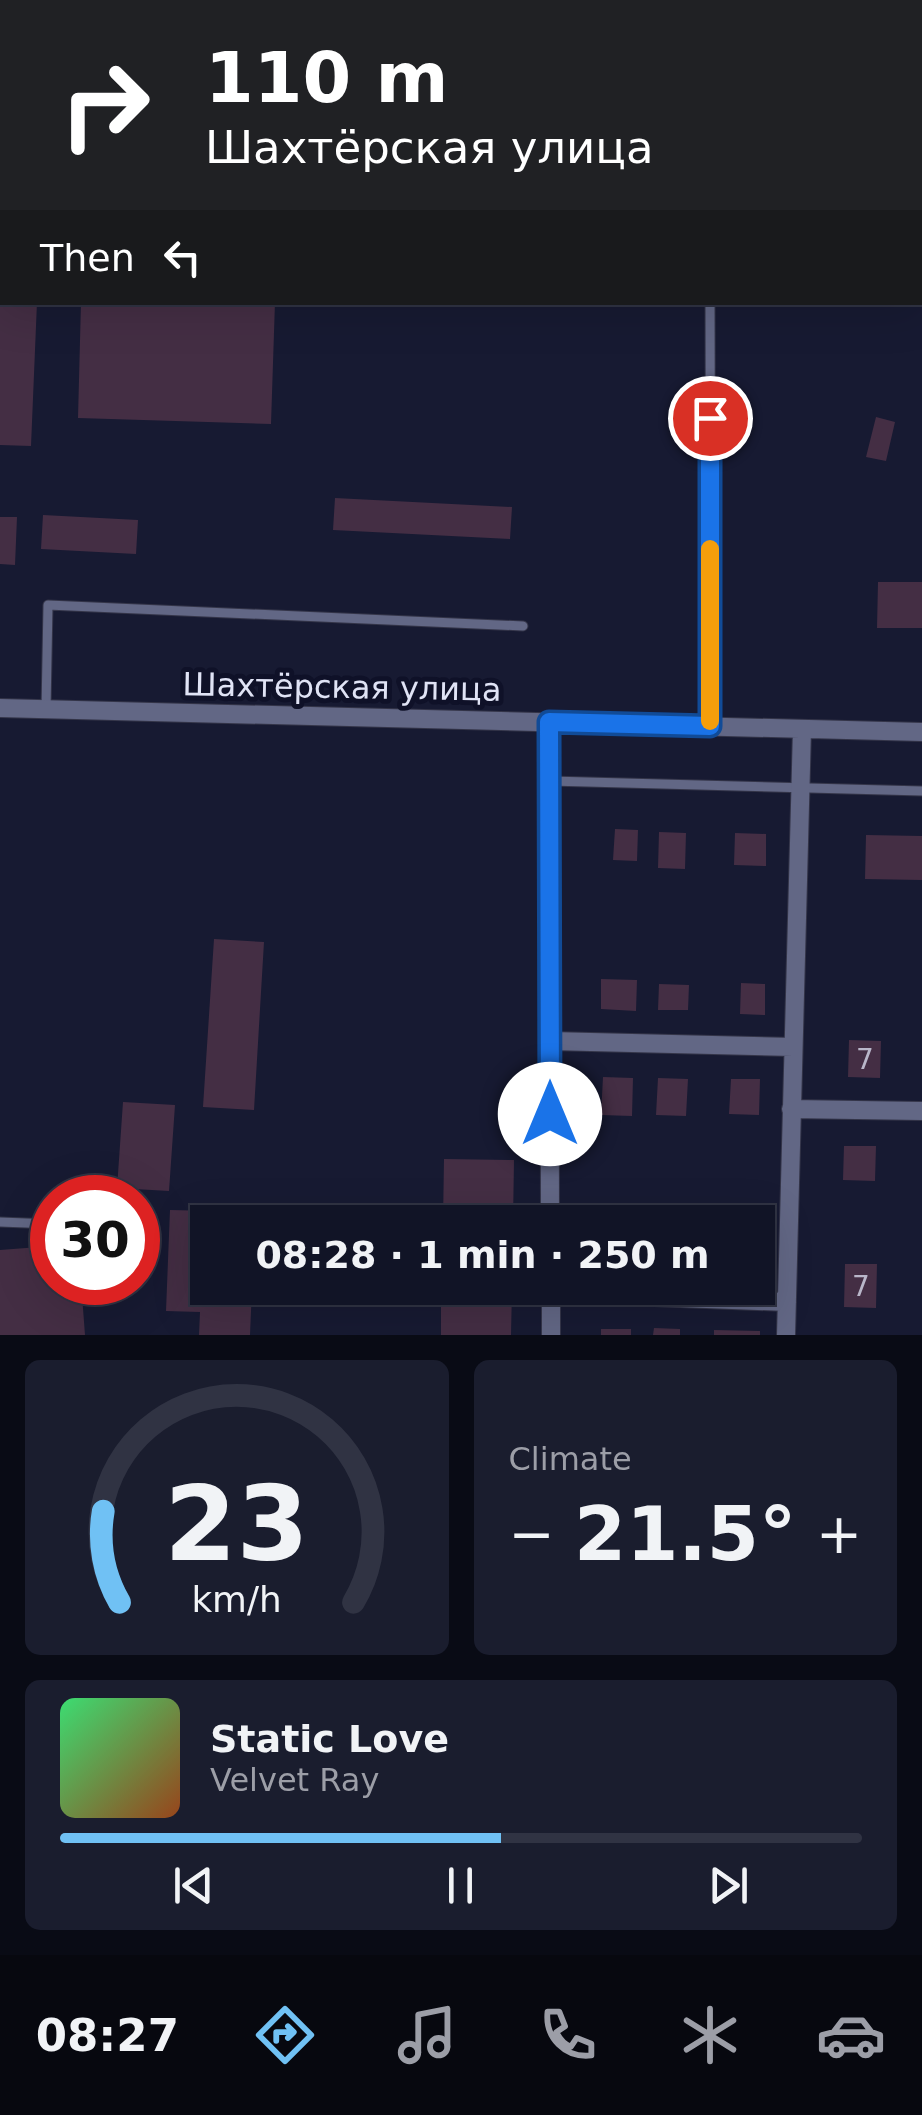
<!DOCTYPE html>
<html lang="en">
<head>
<meta charset="utf-8">
<style>
	:root { --surface:#111426; --page:#1a1d2e; --text:#f1f3f6; --muted:#9c9ea7; --line:#303343; --accent:#70c1f4 }
	body { margin:0; font-family:"DejaVu Sans",sans-serif; background:var(--page); color:var(--text); height:100vh; display:flex; flex-direction:column; font-size:38px; white-space:nowrap }
	* { box-sizing:border-box; margin:0 }
	p { font-size:32px; color:var(--muted) }
	.icon { flex:none; width:55px; height:55px; fill:none; stroke:currentColor; stroke-width:2; stroke-linecap:round; stroke-linejoin:round }
	.map { position:relative; height:1335px; overflow:hidden }
	.panel { display:flex; flex-direction:column; gap:25px; padding:25px; background:#090b15; flex:1 }
	.panel>* { flex:none }
	.banner { position:absolute; left:0px; top:0px; width:922px; height:305px; box-shadow:0 10px 40px #0002,0 0 0 2px var(--line); background:#202124; color:#fff; overflow:hidden }
	.speed { position:absolute; left:30px; top:1175px; display:flex; gap:20px; font-size:50px; font-weight:700; text-align:center }
	.speed>* { display:grid; place-content:center; width:130px; height:130px; border-radius:50%; background:var(--surface); box-shadow:0 10px 40px #0002,0 0 0 2px var(--line); line-height:1 }
	.speed .limit { border:15px solid #d22; background:#fff; color:#111 }
	.pin { position:absolute; display:grid; place-items:center; width:85px; height:85px; color:#fff; margin:-42px; border:5px solid #fff; border-radius:50%; box-shadow:0 2px 10px #0007 }
	.me { position:absolute; width:110px; margin:-55px; rotate:0deg; stroke-linejoin:round; filter:drop-shadow(0 0 8px #0008) }
	.turn { display:flex; align-items:center; gap:35px; height:210px; padding:0 40px; font-size:45px }
	.turn .icon { width:130px; height:130px; stroke-width:2.5 }
	.turn b { display:block; font-size:70px; line-height:85px }
	.then { display:flex; align-items:center; height:95px; padding:0 40px; background:#0003; gap:20px; font-size:38px }
	.big { font-size:75px; font-weight:700; line-height:1.1 }
	.panel .widget { flex:1; display:flex; flex-direction:column; justify-content:center; gap:15px; min-width:0; padding:0 35px; border-radius:15px; background:var(--page) }
	.panel .dial { align-items:center; gap:0 }
	.dial svg { height:260px; overflow:visible; fill:none; stroke:var(--line); stroke-width:7; stroke-linecap:round; text-anchor:middle }
	.dial text { fill:var(--text); stroke:none }
	.song { display:flex; align-items:center; gap:30px }
	.cover { width:120px; height:120px; border-radius:15px; background:linear-gradient(135deg,hsl(140 70% 55%),hsl(20 70% 35%)) }
	.played { height:10px; border-radius:5px; background:linear-gradient(90deg,var(--accent) 55%,var(--line) 55%) }
	.keys { display:flex; justify-content:space-around; direction:ltr }
	.heat { display:flex; justify-content:space-between; align-items:center; font-size:55px; direction:ltr }
	.panel .tiles { flex:1; display:grid; gap:25px; grid-template-columns:1fr 1fr }
	.widget:last-child { grid-column:span 2 }
	.trip { position:absolute; left:190px; top:1205px; width:585px; height:100px; border-radius:0px; background:var(--surface); box-shadow:0 10px 40px #0002,0 0 0 2px var(--line); font-weight:700; line-height:100px; text-align:center }
	.dock { display:flex; height:160px; justify-content:space-around; align-items:center; background:#07080f; color:var(--muted) }
	.dock .icon { width:70px; height:70px }
	.dock .on { color:var(--accent) }
	.dock b { font-size:45px; color:var(--text) }
	.map>svg:first-child { display:block }
	.building { fill:#442e44 }
	.lines { fill:none; stroke-linecap:round; stroke-linejoin:round }
	.service-casing { stroke:#343549; stroke-width:11 }
	.minor-casing { stroke:#343549; stroke-width:20 }
	.service { stroke:#626785; stroke-width:9 }
	.minor { stroke:#626785; stroke-width:18 }
	.route-casing { stroke:#114b97; stroke-width:25 }
	.route { stroke:#1a73e8; stroke-width:18 }
	.slow { stroke:#f59e0b; stroke-width:18 }
	.labels { text-anchor:middle; stroke-width:10; stroke-linejoin:round; paint-order:stroke }
	.number-label { font-size:28px; fill:#b9b6c9 }
	.street-label { font-size:32px; fill:#e0e3f5; stroke:#0f1128 }
</style>
</head>
<body>
<div class="map">
<svg width="922" height="1335" viewBox="0 0 922 1335">
	<rect width="100%" height="100%" fill="#171a32"/>
	<path class="building" d="M0 302H37L31 446 0 445Z
		M81 302H275L271 424 78 418Z
		M876 417 895 422 886 461 866 457Z
		M335 498 512 507 510 539 333 530Z
		M43 515 138 520 136 554 41 549Z
		M0 517H17L15 565 0 564Z
		M878 582H922V628H877Z
		M615 829 638 830 637 861 613 860Z
		M659 832 686 833 685 869 658 868Z
		M735 833 766 834V866L734 865Z
		M866 835 922 836V880L865 879Z
		M214 939 264 942 254 1110 203 1107Z
		M601 979 637 980 636 1011 601 1009Z
		M741 983 765 984V1015L740 1014Z
		M659 984 689 985 688 1010H658Z
		M849 1040 881 1041 880 1078 848 1077Z
		M603 1077 633 1078 632 1116 601 1115Z
		M658 1078 688 1079 686 1116 656 1115Z
		M731 1079H760L759 1115 729 1114Z
		M123 1102 175 1105 169 1191 117 1188Z
		M844 1146H876L875 1181 843 1180Z
		M444 1159 514 1160 513 1222H443Z
		M170 1210 255 1212 254 1222H208V1288H252L250 1335H199L200 1312 166 1311Z
		M52 1246V1282H81L85 1335H0V1250Z
		M845 1264H877L876 1308 844 1307Z
		M441 1288H512L511 1335H441Z
		M654 1328 680 1329V1335H653Z
		M601 1329H631V1335H601Z
		M714 1330 760 1331V1335H714Z"/>
	<g class="lines">
		<defs>
			<path id="service" d="M710 0V2
				M710 302 711 726
				M46 709 48 605 523 626
				M550 781 922 791
				M0 1222 52 1224"/>
			<path id="minor" d="M0 708 922 732
				M549 722 550 1222
				M550 1041 793 1047
				M791 1109 922 1111
				M551 1288V1335
				M551 1293 787 1302
				M786 1335 802 729"/>
		</defs>
		<use href="#service" class="service-casing"/>
		<use href="#minor" class="minor-casing"/>
		<use href="#service" class="service"/>
		<use href="#minor" class="minor"/>
	</g>
	<g class="lines">
		<defs>
			<path id="route" d="M550 1114 549 722 710 726V418"/>
		</defs>
		<use href="#route" class="route-casing"/>
		<use href="#route" class="route"/>
		<path class="slow" d="M710 549V721"/>
	</g>
	<g class="labels">
		<g class="number-label">
			<text x="865" y="1069">7</text>
			<text x="861" y="1296">7</text>
		</g>
		<g class="street-label">
			<text transform="translate(342 687) rotate(1)" y="11">Шахтёрская улица</text>
		</g>
	</g>
</svg>
<div class="speed"><div class="limit">30</div></div>
<div class="pin" style="left:710px;top:418px;background:#d93025"><svg class="icon" aria-label="arrive" viewBox="0 0 24 24"><path d="M6 21V4h12l-3 4 3 4H6"/></svg></div>
<svg class="me" style="left:550px;top:1114px" viewBox="-20 -20 40 40"><circle r="19" fill="#fff"/><path d="M0-13L10 11 0 6-10 11z" fill="#1a73e8"/></svg>
<div class="trip">08:28 · 1 min · 250 m</div>
<div class="banner">
<div class="turn"><svg class="icon" aria-label="right" viewBox="0 0 24 24"><path d="M7 20v-9h11M14 6l5 5-5 5"/></svg><div><b>110 m</b>Шахтёрская улица</div></div>
<div class="then">Then<svg class="icon" aria-label="left" viewBox="0 0 24 24"><path d="M17 20v-9H6M10 6l-5 5 5 5"/></svg></div>
</div>
</div>
<section class="panel">
<div class="tiles">
<div class="widget dial"><svg viewBox="0 0 100 80">
<path d="M14 69A42 42 0 1 1 86 69"/>
<path d="M14 69A42 42 0 0 1 9 41" stroke="#70c1f4"/>
<text x="50" y="56" font-size="32" font-weight="700">23</text>
<text x="50" y="72" font-size="11">km/h</text>
</svg></div>
<div class="widget"><p>Climate</p>
<div class="heat"><a>−</a><b class="big">21.5°</b><a>+</a></div>
</div>
<div class="widget">
<div class="song"><i class="cover"></i><div><b>Static Love</b><p>Velvet Ray</p></div></div>
<div class="played"></div>
<div class="keys"><svg class="icon" aria-label="previous" viewBox="0 0 24 24"><path d="M18 5L8 12l10 7zM5 5v14"/></svg><svg class="icon" aria-label="pause" viewBox="0 0 24 24"><path d="M8 5v14M16 5v14"/></svg><svg class="icon" aria-label="next" viewBox="0 0 24 24"><path d="M6 5l10 7-10 7zM19 5v14"/></svg></div>
</div>
</div>
</section>
<nav class="dock">
<b>08:27</b>
<svg class="icon on" aria-label="directions" viewBox="0 0 24 24"><path d="M12 3l9 9-9 9-9-9zM9 14v-3h6M13 9l2 2-2 2"/></svg>
<svg class="icon" aria-label="music" viewBox="0 0 24 24"><path d="M9 18V5l10-2v13"/><circle cx="6" cy="18" r="3"/><circle cx="16" cy="16" r="3"/></svg>
<svg class="icon" aria-label="phone" viewBox="0 0 24 24"><path d="M5 4h4l2 5-3 2q2 4 5 5l2-3 5 2v4C11 20 4 13 5 4z"/></svg>
<svg class="icon" aria-label="climate" viewBox="0 0 24 24"><path d="M12 3v18M4 7l16 10M4 17L20 7"/></svg>
<svg class="icon" aria-label="car" viewBox="0 0 24 24"><path d="M5 17H2v-5l4-1 3-4h7l3 4 3 1v5h-3M9 17h6M6 11h13"/><circle cx="7" cy="17" r="2"/><circle cx="17" cy="17" r="2"/></svg>
</nav>
</body>
</html>
